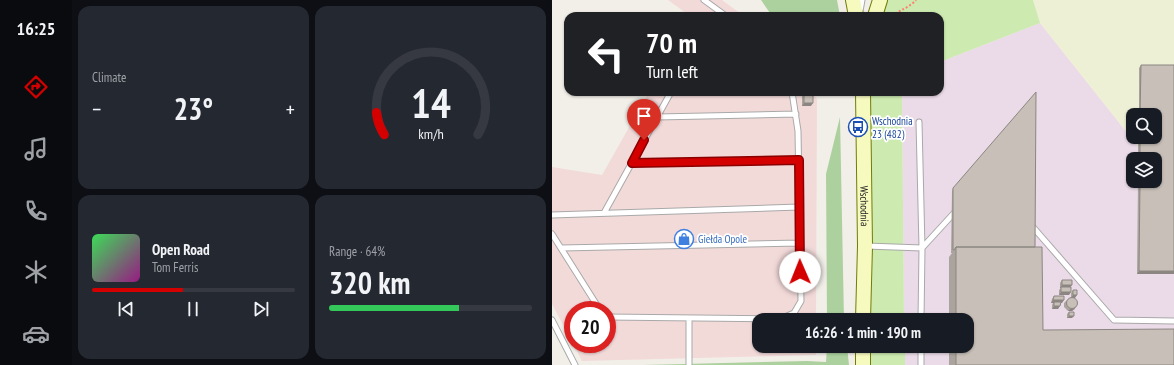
<!DOCTYPE html>
<html lang="en">
<head>
<meta charset="utf-8">
<style>
	:root { --surface:#171b24; --page:#242831; --text:#f1f3f6; --muted:#9ea1a6; --line:#363941; --accent:#d40000 }
	body { margin:0; font-family:"PT Sans Narrow",sans-serif; background:var(--page); color:var(--text); height:100vh; display:flex; flex-direction:column; font-size:15px; white-space:nowrap }
	* { box-sizing:border-box; margin:0 }
	p { font-size:13px; color:var(--muted) }
	.icon { flex:none; width:22px; height:22px; fill:none; stroke:currentColor; stroke-width:2; stroke-linecap:round; stroke-linejoin:round }
	.map { position:relative; flex:1; overflow:hidden }
	.details { display:flex; flex-direction:column; gap:6px; padding:6px; background:#0d0f14; width:480px }
	.details>* { flex:none }
	.hud { position:absolute; left:12px; top:12px; width:380px; height:84px; border-radius:12px; box-shadow:0 1px 3px #0004; background:#202124; color:#fff; overflow:hidden }
	.buttons { position:absolute; left:574px; top:108px; display:grid; gap:8px }
	.buttons a { display:grid; place-items:center; width:36px; height:36px; border-radius:8px; background:var(--surface); box-shadow:0 1px 3px #0004; font-size:20px }
	.speed { position:absolute; left:12px; top:301px; display:flex; gap:8px; font-size:20px; font-weight:700; text-align:center }
	.speed>* { display:grid; place-content:center; width:52px; height:52px; border-radius:50%; background:var(--surface); box-shadow:0 1px 3px #0004; line-height:1 }
	.speed .limit { border:6px solid #d22; background:#fff; color:#111 }
	.pin { position:absolute; display:grid; place-items:center; width:34px; height:34px; color:#fff; margin:-41px -17px; border-radius:50% 50% 50% 0; rotate:-45deg; box-shadow:0 0 4px #0007 }
	.pin .icon { rotate:45deg }
	.me { position:absolute; width:44px; margin:-22px; rotate:359deg; stroke-linejoin:round; filter:drop-shadow(0 0 3px #0008) }
	.turn { display:flex; align-items:center; gap:14px; height:84px; padding:0 16px; font-size:18px }
	.turn .icon { width:52px; height:52px; stroke-width:2.5 }
	.turn b { display:block; font-size:28px; line-height:34px }
	.big { font-size:30px; font-weight:700; line-height:1.1 }
	.details .widget { flex:1; display:flex; flex-direction:column; justify-content:center; gap:6px; min-width:0; padding:0 14px; border-radius:12px; background:var(--page) }
	.details .dial { align-items:center; gap:0 }
	.dial svg { height:104px; overflow:visible; fill:none; stroke:var(--line); stroke-width:7; stroke-linecap:round; text-anchor:middle }
	.dial text { fill:var(--text); stroke:none }
	.song { display:flex; align-items:center; gap:12px }
	.cover { width:48px; height:48px; border-radius:6px; background:linear-gradient(135deg,hsl(130 70% 55%),hsl(310 70% 35%)) }
	.played { height:4px; border-radius:2px; background:linear-gradient(90deg,var(--accent) 45%,var(--line) 45%) }
	.keys { display:flex; justify-content:space-around; direction:ltr }
	.heat { display:flex; justify-content:space-between; align-items:center; font-size:22px; direction:ltr }
	.charge { height:6px; border-radius:3px; background:linear-gradient(90deg,#34c759 64%,var(--line) 0) }
	.details .tiles { flex:1; display:grid; gap:6px; grid-template-columns:repeat(2,1fr) }
	.trip { position:absolute; left:200px; top:313px; width:222px; height:40px; border-radius:12px; background:var(--surface); box-shadow:0 1px 3px #0004; font-weight:700; line-height:40px; text-align:center }
	main { display:flex; flex:1; min-height:0 }
	.menu { display:flex; flex-direction:column; width:72px; justify-content:space-around; align-items:center; background:#090b0e; color:var(--muted) }
	.menu .icon { width:28px; height:28px }
	.menu .on { color:var(--accent) }
	.menu b { font-size:18px; color:var(--text) }
	.map>svg:first-child { display:block }
	.commercial { fill:#f2dad9; fill-rule:evenodd }
	.industrial { fill:#ebdbe8 }
	.farmland { fill:#eef0d5; fill-rule:evenodd }
	.grass { fill:#cdebb0 }
	.forest { fill:#add19e }
	.lines { fill:none; stroke-linecap:round; stroke-linejoin:round }
	.lane-casing { stroke:#a9a9a9; stroke-width:7 }
	.secondary-casing { stroke:#707d05; stroke-width:16 }
	.path { stroke:#fa8072; stroke-width:2; stroke-dasharray:2 2; stroke-linecap:butt }
	.lane { stroke:#fff; stroke-width:5 }
	.secondary { stroke:#f7fabf; stroke-width:14 }
	.wall { fill:#aba49e }
	.shaded-wall { fill:#8b8681 }
	.building { fill:#c7bfb8; stroke:#8b8681 }
	.route-casing { stroke:#8a0000; stroke-width:10 }
	.route { stroke:#d40000; stroke-width:7 }
	.labels { text-anchor:middle; stroke-width:3.5; stroke-linejoin:round; paint-order:stroke }
	.transit-label { font-size:11px; fill:#164399; stroke:#fff; text-anchor:start }
	.street-label { font-size:11px; fill:#222; stroke:#fff }
	.shop-label { font-size:11px; fill:#366cbe; stroke:#fff; text-anchor:start }
</style>
</head>
<body>
<main>
<nav class="menu">
<b>16:25</b>
<svg class="icon on" aria-label="directions" viewBox="0 0 24 24"><path d="M12 3l9 9-9 9-9-9zM9 14v-3h6M13 9l2 2-2 2"/></svg>
<svg class="icon" aria-label="music" viewBox="0 0 24 24"><path d="M9 18V5l10-2v13"/><circle cx="6" cy="18" r="3"/><circle cx="16" cy="16" r="3"/></svg>
<svg class="icon" aria-label="phone" viewBox="0 0 24 24"><path d="M5 4h4l2 5-3 2q2 4 5 5l2-3 5 2v4C11 20 4 13 5 4z"/></svg>
<svg class="icon" aria-label="climate" viewBox="0 0 24 24"><path d="M12 3v18M4 7l16 10M4 17L20 7"/></svg>
<svg class="icon" aria-label="car" viewBox="0 0 24 24"><path d="M5 17H2v-5l4-1 3-4h7l3 4 3 1v5h-3M9 17h6M6 11h13"/><circle cx="7" cy="17" r="2"/><circle cx="17" cy="17" r="2"/></svg>
</nav>
<section class="details">
<div class="tiles">
<div class="widget"><p>Climate</p>
<div class="heat"><a>−</a><b class="big">23°</b><a>+</a></div>
</div>
<div class="widget dial"><svg viewBox="0 0 100 80">
<path d="M14 69A42 42 0 1 1 86 69"/>
<path d="M14 69A42 42 0 0 1 8 52" stroke="#d40000"/>
<text x="50" y="56" font-size="32" font-weight="700">14</text>
<text x="50" y="72" font-size="11">km/h</text>
</svg></div>
<div class="widget">
<div class="song"><i class="cover"></i><div><b>Open Road</b><p>Tom Ferris</p></div></div>
<div class="played"></div>
<div class="keys"><svg class="icon" aria-label="previous" viewBox="0 0 24 24"><path d="M18 5L8 12l10 7zM5 5v14"/></svg><svg class="icon" aria-label="pause" viewBox="0 0 24 24"><path d="M8 5v14M16 5v14"/></svg><svg class="icon" aria-label="next" viewBox="0 0 24 24"><path d="M6 5l10 7-10 7zM19 5v14"/></svg></div>
</div>
<div class="widget"><p>Range · 64%</p><b class="big">320 km</b><div class="charge"></div></div>
</div>
</section>
<div class="map">
<svg width="622" height="365" viewBox="0 0 622 365">
	<rect width="100%" height="100%" fill="#f2efe9"/>
	<path class="commercial" d="M116 0H170L192 16H138Z
		M97 92H259L265 99 264 320H207V346H264V355L30 361 0 304V167L50 175ZM21 310H55V344H21Z"/>
	<path class="industrial" d="M488 23 596 159H581V181H603L622 192V365H353V346H415V320H352L350 92H388V62Z"/>
	<path class="farmland" d="M481 0H622V192L603 159H596L488 23ZM581 115H603V137H581Z"/>
	<path class="grass" d="M328 0H481L488 23 388 62V16H323Z
		M311 92H350L352 320H311Z
		M311 346H353V365H311Z"/>
	<path class="forest" d="M209 0H285L288 16H220Z
		M288 117 292 320H275L274 174Z
		M275 346H295L297 365H91L255 361 274 362Z"/>
	<g class="lines">
		<defs>
			<path id="lane" d="M152 0 174 16
				M308 11 310 0
				M105 117 244 114
				M367 122 370 248 403 212
				M79 163 247 160
				M52 213 119 92
				M0 215 247 207
				M480 226 562 320 622 321
				M0 234 48 310
				M314 246 370 248 369 320
				M9 248 248 243
				M55 317 228 319 242 313 249 301 246 131 240 92
				M0 320 23 365
				M137 365V318
				M369 365V346"/>
			<g id="secondary">
				<path d="M301 0 304 16"/>
				<path d="M323 16 328 0"/>
				<path id="s1" d="M311 92 313 246 311 320"/>
				<path d="M311 365V346"/>
			</g>
		</defs>
		<use href="#lane" class="lane-casing"/>
		<use href="#secondary" class="secondary-casing"/>
		<path class="path" d="M340 16C348 10 358 7 364 0"/>
		<use href="#lane" class="lane"/>
		<use href="#secondary" class="secondary"/>
	</g>
	<path class="wall" d="M589 65H622V274H585L586 181H603V159H586V137H603V115H587V68Z
		M252 94 259 106H250V96Z
		M401 188 483 247 491 330 622 365H397V346H415V320H397V257L400 253H399L400 191Z
		M510 280 519 287 517 295H507V290L509 288H508V283Z
		M521 290 523 298V309L520 311H516L512 307V303L514 301 519 298V293Z
		M502 296 510 303H508L506 309H500V305L501 303H499L500 299Z
		M517 312 520 318H515V314Z"/>
	<path class="shaded-wall" d="M252 103H261L259 106H250Z
		M587 271H622V274H585Z
		M510 285H520L518 288H508Z
		M509 292H519L517 295H507Z
		M521 295H525L523 298H519Z
		M501 300H512L510 303H499Z
		M502 306H508L506 309H500Z
		M525 306 520 311H516L518 309Z
		M517 316H522L520 318H515Z"/>
	<path class="building" d="M589 65H622V271H587L588 181H603V159H588V137H603V115H588Z
		M484 92 483 247H404L402 250H401V188Z
		M261 93V103H252V94Z
		M404 247H490L491 330 622 329V365H404V346H415V320H404Z
		M510 280H520V285H510Z
		M509 287H519V292H509Z
		M521 290H525V295H521Z
		M502 296H512V300H501Z
		M514.5 303a5.5 5.5 0 1 1 11 0a5.5 5.5 0 1 1-11 0Z
		M502 302H509L508 306H502Z
		M517 312H522V316H517Z"/>
	<g class="lines">
		<defs>
			<path id="route" d="M92 140 80 163 247 160 248 272"/>
		</defs>
		<use href="#route" class="route-casing"/>
		<use href="#route" class="route"/>
	</g>
	<defs>
		<symbol id="bus-ring" viewBox="-11 -11 22 22"><circle r="9.5" fill="#fff" stroke="#1a4fb4" stroke-width="1.5"/><path d="M-5-6H5V4H4V6H2V4H-2V6H-4V4H-5ZM-3.5-4V0h7V-4ZM-3.5 1.2v1.5H-2V1.2ZM2 1.2v1.5H3.5V1.2Z" fill="#1a4fb4"/></symbol>
		<symbol id="shop-ring" viewBox="-11 -11 22 22"><circle r="9.5" fill="#fff" stroke="#3f7fe0" stroke-width="1.5"/><path d="M-5-2.5h2.3a2.7 3.5 0 0 1 5.4 0H5L5.5 6h-11ZM-1.5-2.5h3a1.5 2.3 0 0 0-3 0Z" fill="#3f7fe0"/></symbol>
	</defs>
	<g fill-rule="evenodd">
		<use href="#bus-ring" x="295" y="116" width="22" height="22"/>
		<use href="#shop-ring" x="121" y="228" width="22" height="22"/>
	</g>
	<g class="labels">
		<g class="transit-label">
			<text x="320" y="125">Wschodnia<tspan x="320" dy="13">23 (482)</tspan></text>
		</g>
		<g class="street-label">
			<text dy="4" stroke="none"><textPath href="#s1" startOffset="114">Wschodnia</textPath></text>
		</g>
		<g class="shop-label">
			<text x="146" y="243">Giełda Opole</text>
		</g>
	</g>
</svg>
<div class="buttons">
<a><svg class="icon" aria-label="search" viewBox="0 0 24 24"><circle cx="10" cy="10" r="6"/><path d="M15 15l6 6"/></svg></a>
<a><svg class="icon" aria-label="layers" viewBox="0 0 24 24"><path d="M12 4l9 5-9 5-9-5zM3 14l9 5 9-5"/></svg></a>
</div>
<div class="speed"><div class="limit">20</div></div>
<div class="pin" style="left:92px;top:140px;background:#d93025"><svg class="icon" aria-label="arrive" viewBox="0 0 24 24"><path d="M6 21V4h12l-3 4 3 4H6"/></svg></div>
<svg class="me" style="left:248px;top:272px" viewBox="-20 -20 40 40"><circle r="19" fill="#fff"/><path d="M0-13L10 11 0 6-10 11z" fill="#d40000"/></svg>
<div class="trip">16:26 · 1 min · 190 m</div>
<div class="hud">
<div class="turn"><svg class="icon" aria-label="left" viewBox="0 0 24 24"><path d="M17 20v-9H6M10 6l-5 5 5 5"/></svg><div><b>70 m</b>Turn left</div></div>
</div>
</div>
</main>
</body>
</html>
